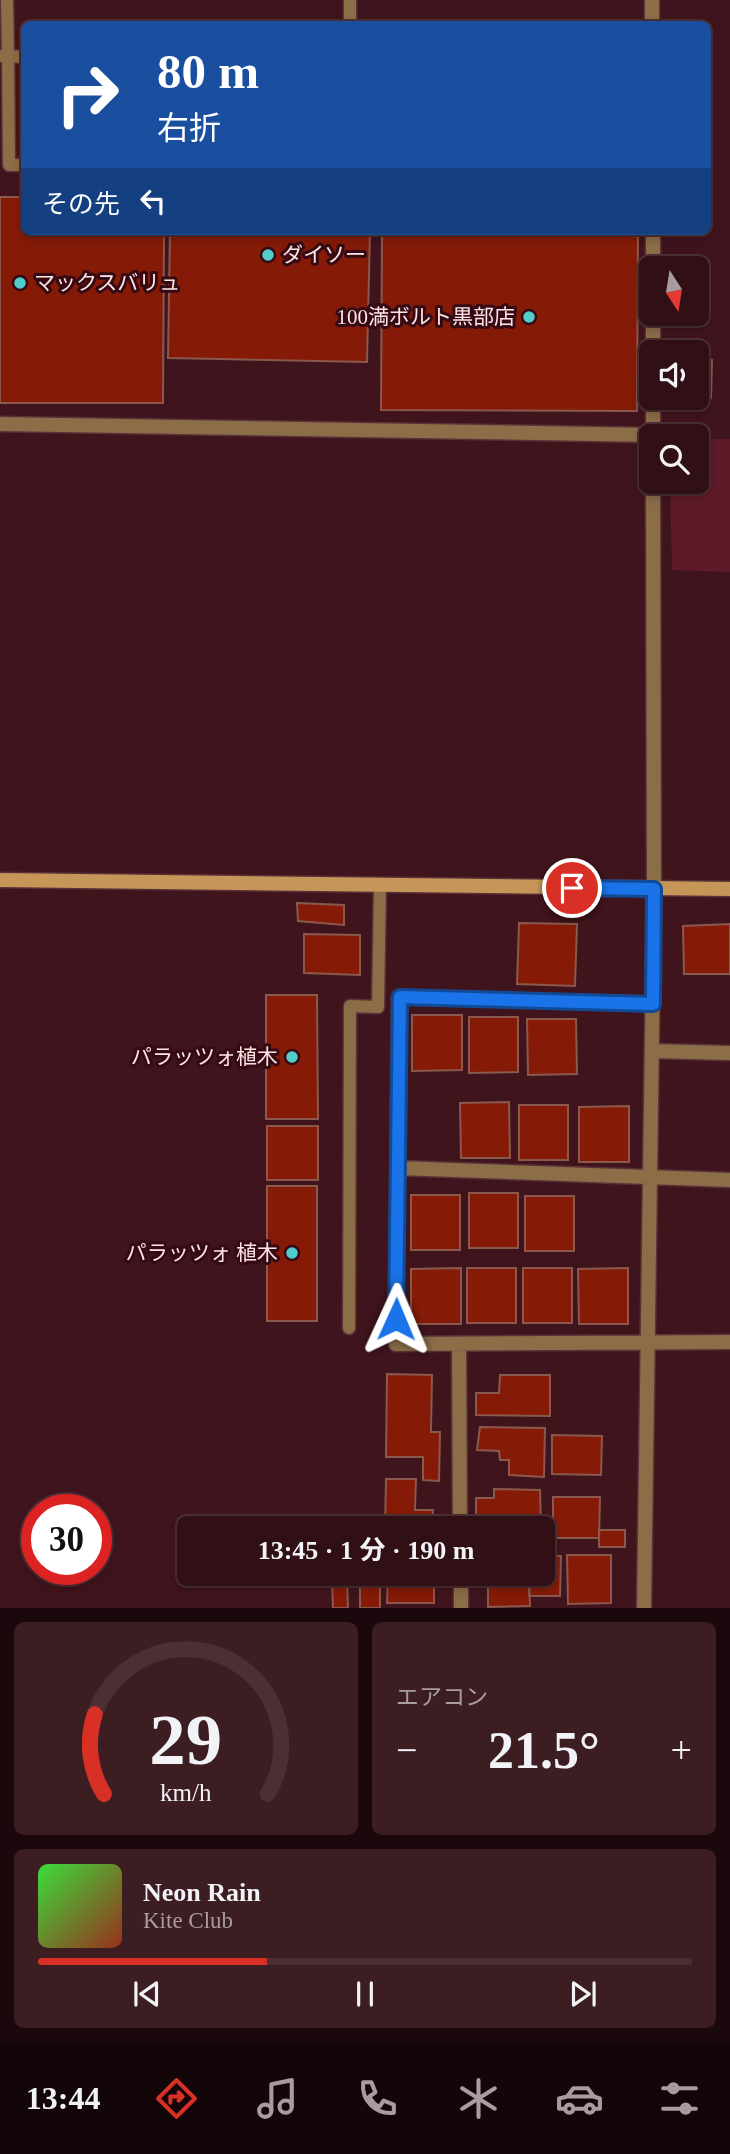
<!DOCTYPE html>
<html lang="ja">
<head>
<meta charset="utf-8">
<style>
	:root { --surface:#300f15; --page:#3c1d22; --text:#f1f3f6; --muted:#a89ca0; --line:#4b2f34; --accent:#d93025 }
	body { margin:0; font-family:"Times New Roman","Noto Sans JP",serif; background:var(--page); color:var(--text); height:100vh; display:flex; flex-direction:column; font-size:26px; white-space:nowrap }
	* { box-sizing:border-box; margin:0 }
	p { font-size:23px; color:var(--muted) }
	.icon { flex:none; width:38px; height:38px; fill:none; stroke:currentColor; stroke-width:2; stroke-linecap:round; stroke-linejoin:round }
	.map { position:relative; height:1608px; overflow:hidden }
	.sheet { display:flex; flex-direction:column; gap:14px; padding:14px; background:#1a080c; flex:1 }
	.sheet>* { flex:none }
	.banner { position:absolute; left:21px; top:21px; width:690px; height:214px; border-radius:10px; box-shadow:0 4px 10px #0003,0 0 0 2px var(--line); background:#1a4fa0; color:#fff; overflow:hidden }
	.needle { width:46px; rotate:168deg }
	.tools { position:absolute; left:639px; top:256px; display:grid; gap:14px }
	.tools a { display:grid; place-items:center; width:70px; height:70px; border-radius:10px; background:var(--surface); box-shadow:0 4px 10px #0003,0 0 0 2px var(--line); font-size:35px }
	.speed { position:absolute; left:21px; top:1494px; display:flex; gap:14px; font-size:35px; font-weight:700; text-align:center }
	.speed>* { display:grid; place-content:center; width:91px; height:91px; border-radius:50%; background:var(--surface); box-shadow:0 4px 10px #0003,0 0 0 2px var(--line); line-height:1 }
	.speed .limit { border:10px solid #d22; background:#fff; color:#111 }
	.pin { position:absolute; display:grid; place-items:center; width:60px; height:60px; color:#fff; margin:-30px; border:4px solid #fff; border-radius:50%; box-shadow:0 2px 7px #0007 }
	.me { position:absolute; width:77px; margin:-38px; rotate:1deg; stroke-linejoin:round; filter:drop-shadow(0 0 5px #0008) }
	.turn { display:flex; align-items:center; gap:24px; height:147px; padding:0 21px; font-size:32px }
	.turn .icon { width:91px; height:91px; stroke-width:2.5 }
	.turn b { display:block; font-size:49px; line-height:60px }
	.then { display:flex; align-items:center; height:66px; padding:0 21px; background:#0003; gap:14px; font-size:26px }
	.big { font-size:52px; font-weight:700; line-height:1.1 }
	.sheet .widget { flex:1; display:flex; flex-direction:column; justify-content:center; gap:10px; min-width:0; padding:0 24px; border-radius:10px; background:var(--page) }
	.sheet .dial { align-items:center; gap:0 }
	.dial svg { height:182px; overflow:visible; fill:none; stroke:var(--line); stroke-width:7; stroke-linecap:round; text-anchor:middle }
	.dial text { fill:var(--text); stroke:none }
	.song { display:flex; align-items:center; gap:21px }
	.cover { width:84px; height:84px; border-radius:10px; background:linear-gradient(135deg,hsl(120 70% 55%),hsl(10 70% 35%)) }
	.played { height:7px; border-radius:4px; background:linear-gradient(90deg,var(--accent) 35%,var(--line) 35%) }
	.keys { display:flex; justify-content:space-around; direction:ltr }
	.heat { display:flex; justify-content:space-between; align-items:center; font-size:38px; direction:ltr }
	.sheet .tiles { flex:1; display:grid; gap:14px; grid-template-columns:1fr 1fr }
	.widget:last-child { grid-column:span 2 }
	.trip { position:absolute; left:177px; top:1516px; width:378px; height:70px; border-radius:10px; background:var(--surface); box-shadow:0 4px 10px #0003,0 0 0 2px var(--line); font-weight:700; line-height:70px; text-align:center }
	.dock { display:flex; height:112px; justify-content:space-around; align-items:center; background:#130608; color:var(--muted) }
	.dock .icon { width:49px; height:49px }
	.dock .active { color:var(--accent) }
	.dock b { font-size:32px; color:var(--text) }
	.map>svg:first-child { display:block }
	.green { fill:#5e1a28 }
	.building { fill:#851b07; stroke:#8a584d; stroke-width:2 }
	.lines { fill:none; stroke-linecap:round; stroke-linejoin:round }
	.lane-casing { stroke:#5a3138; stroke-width:15 }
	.street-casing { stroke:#5a3138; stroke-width:17 }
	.secondary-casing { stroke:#5a3138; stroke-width:17 }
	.lane { stroke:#8b6d48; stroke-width:12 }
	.street { stroke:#8b6d48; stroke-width:14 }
	.secondary { stroke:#c59658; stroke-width:14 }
	.route-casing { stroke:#114b97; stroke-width:18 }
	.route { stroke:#1a73e8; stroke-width:12 }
	.poi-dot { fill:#53cdca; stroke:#350a13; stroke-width:2.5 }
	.labels { text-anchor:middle; stroke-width:6; stroke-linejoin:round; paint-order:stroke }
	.poi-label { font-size:21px; fill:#fde4e5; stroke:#350a13; text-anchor:end }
</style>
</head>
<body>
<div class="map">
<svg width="730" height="1608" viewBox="0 0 730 1608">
	<rect width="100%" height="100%" fill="#40141c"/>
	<path class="green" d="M697 439H730V572L672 570 670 481H696Z"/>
	<path class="building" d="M0 197H24V231H164L163 403H0Z
		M170 231H370L367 362 168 358Z
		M382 231H638L637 411 381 410Z
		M712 360 711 398 696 396V361Z
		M297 903 344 905V925L298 921Z
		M519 923 577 924 575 986 517 984Z
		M730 924V974H684L683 926Z
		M304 934 360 935V975L304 973Z
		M266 995H317L318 1119H266Z
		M412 1015H462V1070L412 1071Z
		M469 1017H518V1072L469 1073Z
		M527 1019H576L577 1074 528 1075Z
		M509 1102 510 1158H461L460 1103Z
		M519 1105H568V1160H519Z
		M629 1106V1162H579V1107Z
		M267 1126H318V1180H267Z
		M267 1186H317V1321H267Z
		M469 1193H518V1248H469Z
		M411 1195H460V1250H411Z
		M525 1196H574V1251H525Z
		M461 1268V1324H411V1269Z
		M467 1268H516V1323H467Z
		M523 1268H572V1323H523Z
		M628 1268V1324H579L578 1269Z
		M387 1374 432 1375 431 1432H440L439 1481 423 1480V1457H386Z
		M500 1375H550V1416L476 1415V1393H499Z
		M480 1427 545 1428 544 1477 509 1475V1460H500L499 1451 477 1450Z
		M552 1435 602 1436 601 1475 552 1474Z
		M386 1479H416L415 1510H433L432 1528H385Z
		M494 1489 540 1490 541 1528H495V1521L476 1519V1498H494Z
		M553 1497H600L599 1538H553Z
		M599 1530H625V1547H599Z
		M567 1555H611V1603L568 1604Z
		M542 1556H561L560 1596H529V1573H542Z
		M388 1573H434V1603H387Z
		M488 1573H529L530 1606 488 1607Z
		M347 1581 348 1608H333L332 1582Z
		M360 1584H380V1608H360Z"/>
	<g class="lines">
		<defs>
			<path id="lane" d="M7 0 8 56 24 57
				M350 0V24
				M0 56H8L9 165H24
				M349 1328 350 1006 378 1007 380 885"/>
			<path id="street" d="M652 0V24
				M653 231V268
				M653 313V352
				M653 397V436
				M0 424 653 435
				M653 1004 399 997 396 1344 730 1342
				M652 1051 730 1053
				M397 1168 730 1180
				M459 1345 460 1528
				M461 1573V1608
				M644 1608 654 889 653 481"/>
			<path id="secondary" d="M0 880 730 889"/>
		</defs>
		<use href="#lane" class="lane-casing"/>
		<use href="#street" class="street-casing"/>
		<use href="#secondary" class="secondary-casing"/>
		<use href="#lane" class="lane"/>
		<use href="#street" class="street"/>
		<use href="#secondary" class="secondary"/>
	</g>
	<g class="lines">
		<defs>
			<path id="route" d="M396 1319 400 997 653 1004 654 889 572 888"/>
		</defs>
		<use href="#route" class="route-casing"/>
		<use href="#route" class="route"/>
	</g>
	<g class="poi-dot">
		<circle cx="268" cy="255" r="7"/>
		<circle cx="20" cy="283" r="7"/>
		<circle cx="529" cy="317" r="7"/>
		<circle cx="292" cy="1057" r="7"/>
		<circle cx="292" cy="1253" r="7"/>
	</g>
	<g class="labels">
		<g class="poi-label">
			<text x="282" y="262" text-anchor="start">ダイソー</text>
			<text x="34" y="290" text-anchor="start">マックスバリュ</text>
			<text x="515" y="324">100満ボルト黒部店</text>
			<text x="278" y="1064">パラッツォ植木</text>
			<text x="278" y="1260">パラッツォ 植木</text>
		</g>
	</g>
</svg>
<div class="tools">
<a><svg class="needle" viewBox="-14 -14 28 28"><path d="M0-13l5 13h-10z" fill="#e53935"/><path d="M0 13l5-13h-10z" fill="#a89ca0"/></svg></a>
<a><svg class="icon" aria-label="sound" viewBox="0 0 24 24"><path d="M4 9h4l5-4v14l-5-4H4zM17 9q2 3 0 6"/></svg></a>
<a><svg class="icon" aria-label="search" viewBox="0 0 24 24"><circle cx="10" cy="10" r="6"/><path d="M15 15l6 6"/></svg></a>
</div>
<div class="speed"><div class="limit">30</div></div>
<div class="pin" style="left:572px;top:888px;background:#d93025"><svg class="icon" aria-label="arrive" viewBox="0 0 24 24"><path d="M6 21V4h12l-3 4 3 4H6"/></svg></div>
<svg class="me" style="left:396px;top:1319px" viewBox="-20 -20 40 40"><path d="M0-17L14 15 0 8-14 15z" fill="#1a73e8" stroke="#fff" stroke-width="4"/></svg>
<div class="trip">13:45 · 1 分 · 190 m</div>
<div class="banner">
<div class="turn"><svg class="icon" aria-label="right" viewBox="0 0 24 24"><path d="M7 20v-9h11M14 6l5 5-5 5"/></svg><div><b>80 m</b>右折</div></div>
<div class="then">その先<svg class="icon" aria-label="left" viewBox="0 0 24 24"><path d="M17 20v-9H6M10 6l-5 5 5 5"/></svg></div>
</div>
</div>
<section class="sheet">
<div class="tiles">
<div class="widget dial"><svg viewBox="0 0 100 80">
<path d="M14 69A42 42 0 1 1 86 69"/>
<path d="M14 69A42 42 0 0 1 10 34" stroke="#d93025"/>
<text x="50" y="56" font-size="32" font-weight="700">29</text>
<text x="50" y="72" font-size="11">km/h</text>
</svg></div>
<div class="widget"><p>エアコン</p>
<div class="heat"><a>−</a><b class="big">21.5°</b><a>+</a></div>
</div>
<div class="widget">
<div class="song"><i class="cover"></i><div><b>Neon Rain</b><p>Kite Club</p></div></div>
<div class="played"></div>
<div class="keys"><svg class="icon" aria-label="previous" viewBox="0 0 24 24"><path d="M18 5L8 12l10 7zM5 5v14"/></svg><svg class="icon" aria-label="pause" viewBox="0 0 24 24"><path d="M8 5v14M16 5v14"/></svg><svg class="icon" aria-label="next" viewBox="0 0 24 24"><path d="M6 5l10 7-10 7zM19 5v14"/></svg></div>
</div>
</div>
</section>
<nav class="dock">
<b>13:44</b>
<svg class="icon active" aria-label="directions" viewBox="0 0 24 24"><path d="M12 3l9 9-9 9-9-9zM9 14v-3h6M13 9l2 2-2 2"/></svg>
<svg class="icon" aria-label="music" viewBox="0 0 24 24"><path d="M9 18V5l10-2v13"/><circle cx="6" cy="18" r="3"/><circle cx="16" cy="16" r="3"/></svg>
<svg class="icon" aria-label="phone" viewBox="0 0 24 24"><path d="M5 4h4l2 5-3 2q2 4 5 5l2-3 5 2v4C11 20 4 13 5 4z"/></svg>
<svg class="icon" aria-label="climate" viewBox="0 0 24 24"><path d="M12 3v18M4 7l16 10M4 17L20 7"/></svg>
<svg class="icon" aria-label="car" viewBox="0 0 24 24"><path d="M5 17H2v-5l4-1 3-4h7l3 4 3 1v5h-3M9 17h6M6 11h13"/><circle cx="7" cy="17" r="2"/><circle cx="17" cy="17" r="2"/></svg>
<svg class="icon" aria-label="filters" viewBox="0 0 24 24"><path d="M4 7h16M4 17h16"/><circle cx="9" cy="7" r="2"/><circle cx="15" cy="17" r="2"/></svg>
</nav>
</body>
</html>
